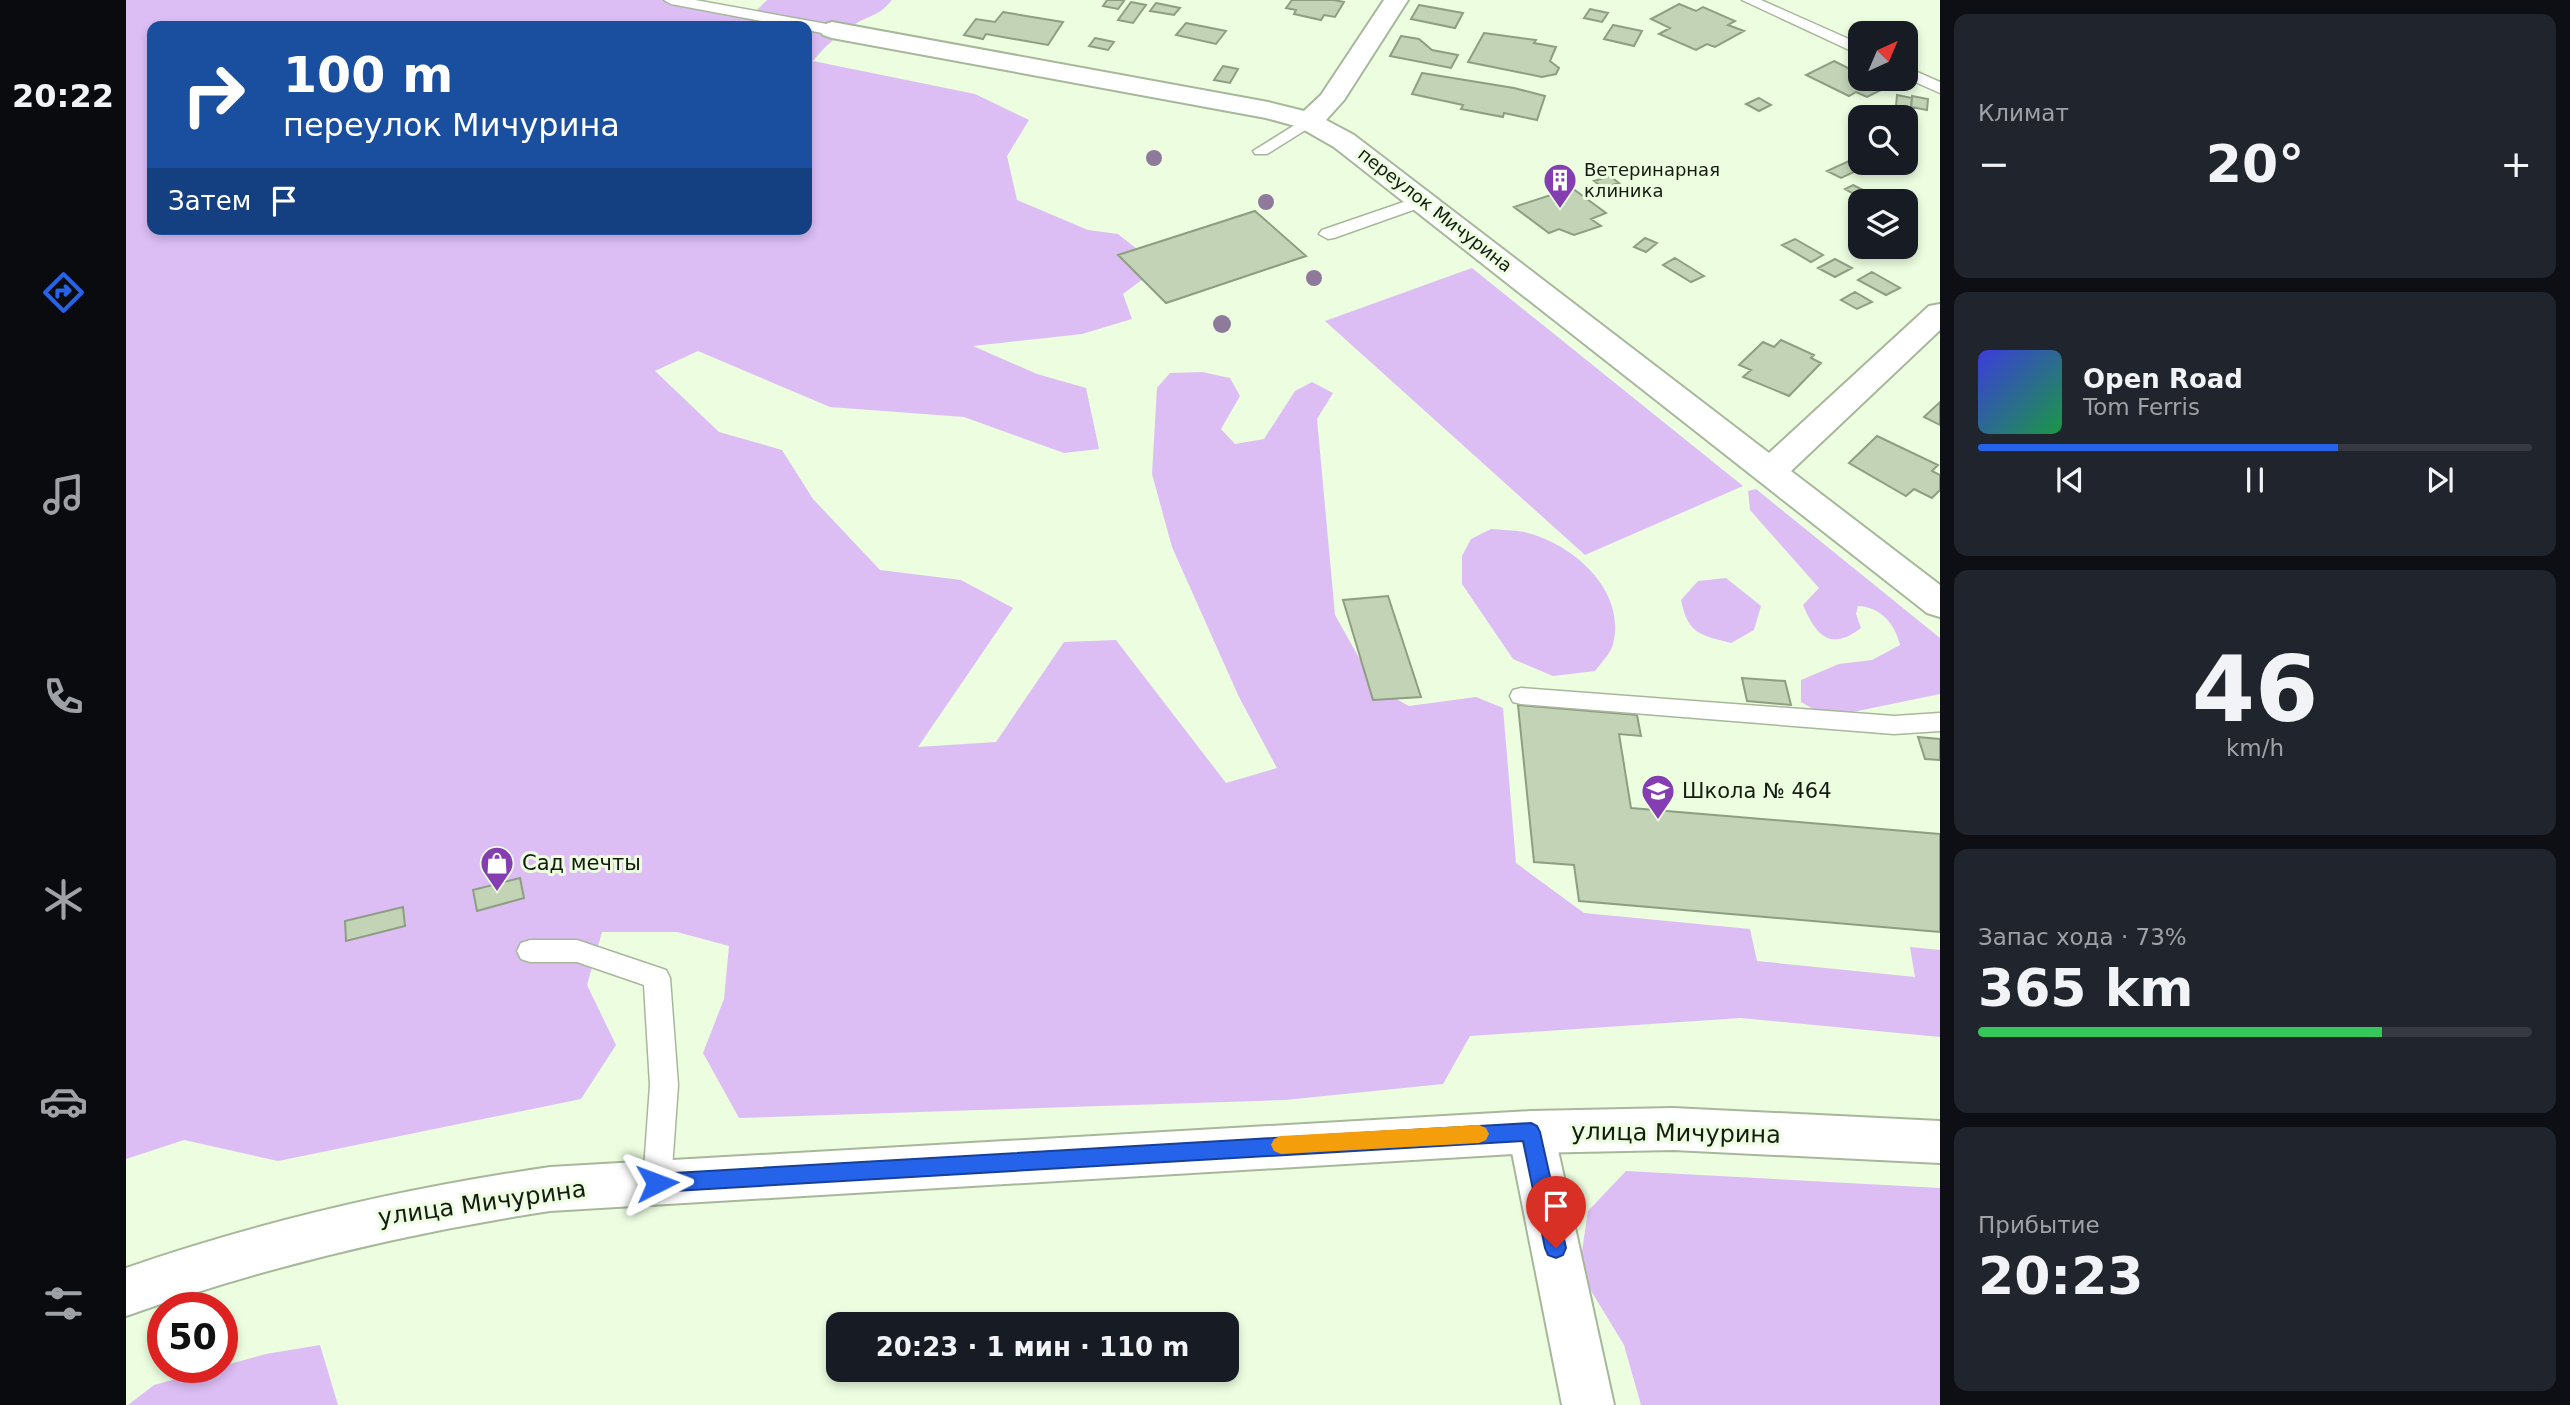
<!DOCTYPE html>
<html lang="ru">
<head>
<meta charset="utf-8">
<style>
	:root { --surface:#171b24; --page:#20242c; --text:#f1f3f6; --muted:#9ea1a6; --line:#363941; --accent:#2563eb }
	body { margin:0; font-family:"DejaVu Sans",sans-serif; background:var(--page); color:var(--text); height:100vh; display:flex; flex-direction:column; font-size:26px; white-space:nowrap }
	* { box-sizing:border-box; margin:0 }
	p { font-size:23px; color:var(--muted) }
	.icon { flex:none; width:38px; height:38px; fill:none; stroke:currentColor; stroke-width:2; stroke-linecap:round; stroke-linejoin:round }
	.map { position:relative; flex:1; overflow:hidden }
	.drawer { display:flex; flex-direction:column; gap:14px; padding:14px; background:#0d0f14; width:630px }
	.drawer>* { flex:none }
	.hud { position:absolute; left:21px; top:21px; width:665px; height:214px; border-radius:14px; box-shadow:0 4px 10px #0003; background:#1a4fa0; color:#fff; overflow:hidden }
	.needle { width:46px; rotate:44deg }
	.tools { position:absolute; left:1722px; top:21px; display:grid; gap:14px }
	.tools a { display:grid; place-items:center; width:70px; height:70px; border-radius:14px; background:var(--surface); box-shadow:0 4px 10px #0003; font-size:35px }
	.speed { position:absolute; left:21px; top:1292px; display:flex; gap:14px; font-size:35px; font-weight:700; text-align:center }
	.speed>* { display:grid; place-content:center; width:91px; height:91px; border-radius:50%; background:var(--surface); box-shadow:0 4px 10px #0003; line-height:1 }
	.speed .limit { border:10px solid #d22; background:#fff; color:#111 }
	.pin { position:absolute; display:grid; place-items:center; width:60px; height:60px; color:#fff; margin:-72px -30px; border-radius:50% 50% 50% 0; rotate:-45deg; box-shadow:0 0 7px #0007 }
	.pin .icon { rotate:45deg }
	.me { position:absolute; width:77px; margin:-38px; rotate:87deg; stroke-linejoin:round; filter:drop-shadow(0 0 5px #0008) }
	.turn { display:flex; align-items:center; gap:24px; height:147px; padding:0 21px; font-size:32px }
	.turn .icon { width:91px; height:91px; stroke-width:2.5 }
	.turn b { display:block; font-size:49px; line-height:60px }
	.then { display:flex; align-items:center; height:66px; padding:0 21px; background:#0003; gap:14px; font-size:26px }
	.big { font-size:52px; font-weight:800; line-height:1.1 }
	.drawer .widget { flex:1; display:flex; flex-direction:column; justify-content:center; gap:10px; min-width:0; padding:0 24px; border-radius:14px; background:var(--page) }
	.drawer .dial { align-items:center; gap:0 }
	.dial b { font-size:91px; line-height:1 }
	.song { display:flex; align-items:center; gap:21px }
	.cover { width:84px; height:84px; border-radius:10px; background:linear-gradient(135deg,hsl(240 70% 55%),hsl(140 70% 35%)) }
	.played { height:7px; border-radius:4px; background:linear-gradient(90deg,var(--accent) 65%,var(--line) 65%) }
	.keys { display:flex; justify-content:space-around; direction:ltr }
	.heat { display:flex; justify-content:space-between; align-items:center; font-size:38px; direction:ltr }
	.charge { height:10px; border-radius:5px; background:linear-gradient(90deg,#34c759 73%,var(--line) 0) }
	.trip { position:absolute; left:700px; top:1312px; width:413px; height:70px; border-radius:14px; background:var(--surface); box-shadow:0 4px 10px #0003; font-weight:800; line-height:70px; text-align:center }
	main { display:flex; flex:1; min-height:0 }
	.dock { display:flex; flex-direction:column; width:126px; justify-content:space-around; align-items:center; background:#090b0e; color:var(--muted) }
	.dock .icon { width:49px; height:49px }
	.dock .active { color:var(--accent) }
	.dock b { font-size:32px; color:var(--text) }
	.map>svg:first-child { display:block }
	.green { fill:#dcbef5; fill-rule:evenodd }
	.building { fill:#c2d3b6; stroke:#8e9e82; stroke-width:2 }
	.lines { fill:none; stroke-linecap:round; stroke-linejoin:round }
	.lane-casing { stroke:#a7b79b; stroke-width:3 }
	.street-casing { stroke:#a7b79b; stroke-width:4 }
	.secondary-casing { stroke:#a7b79b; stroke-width:4 }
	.lane { fill:#fff; fill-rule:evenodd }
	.street { fill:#fff; fill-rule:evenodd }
	.secondary { fill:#fff; fill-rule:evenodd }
	.tree { fill:#907a9b }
	.route { fill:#2563eb; stroke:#184099; stroke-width:2 }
	.slow { fill:#f59e0b }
	.labels { text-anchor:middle; stroke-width:6; stroke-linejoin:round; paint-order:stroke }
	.far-poi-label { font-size:18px; fill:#151b11; stroke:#ecfde0; text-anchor:start }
	.far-street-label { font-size:18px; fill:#151b11; stroke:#ecfde0 }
	.poi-label { font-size:21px; fill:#151b11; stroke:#ecfde0; text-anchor:start }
	.near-street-label { font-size:24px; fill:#151b11; stroke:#ecfde0 }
</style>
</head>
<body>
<main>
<nav class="dock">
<b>20:22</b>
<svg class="icon active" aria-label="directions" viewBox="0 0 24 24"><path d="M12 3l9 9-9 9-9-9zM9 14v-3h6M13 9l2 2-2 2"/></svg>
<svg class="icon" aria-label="music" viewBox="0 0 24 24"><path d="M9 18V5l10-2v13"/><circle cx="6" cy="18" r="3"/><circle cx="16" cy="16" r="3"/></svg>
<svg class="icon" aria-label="phone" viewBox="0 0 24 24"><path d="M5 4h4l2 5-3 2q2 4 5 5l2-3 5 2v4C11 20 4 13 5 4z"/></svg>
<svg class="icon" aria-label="climate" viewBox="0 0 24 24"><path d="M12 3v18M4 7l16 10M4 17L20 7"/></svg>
<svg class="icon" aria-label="car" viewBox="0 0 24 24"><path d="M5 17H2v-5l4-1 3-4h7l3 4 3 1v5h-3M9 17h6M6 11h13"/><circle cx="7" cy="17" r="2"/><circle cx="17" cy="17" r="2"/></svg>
<svg class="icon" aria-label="filters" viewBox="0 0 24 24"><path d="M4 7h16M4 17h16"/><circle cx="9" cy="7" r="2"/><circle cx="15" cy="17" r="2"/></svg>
</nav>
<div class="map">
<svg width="1814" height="1405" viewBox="0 0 1814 1405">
	<rect width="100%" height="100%" fill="#ecfde0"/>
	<path class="green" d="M0 0H535L625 16 641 0H766C753 16 746 14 729 24 713 34 699 46 687 61L849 94 903 120 881 156 891 200 962 230 992 234 1011 249 993 255 1017 279 997 294 1006 319 956 334 847 346 911 374 960 388 973 449 938 453 838 417 704 407 572 351 529 371 593 432 656 450 687 499 754 570 835 580 887 608 792 747 870 742 938 642 990 640 1100 783 1151 768 1113 697 1046 547 1026 474 1031 388 1044 373 1076 372 1104 378 1114 396 1095 429 1109 444 1138 439 1169 391 1186 382 1207 393 1191 419 1209 615 1250 688 1283 706 1350 697 1377 708 1390 863 1458 913 1624 929 1631 961 1789 977 1784 947 1814 950V1037L1615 1018 1344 1036 1317 1084 1159 1100 613 1118 577 1053 598 999 603 946 551 932H476L461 985 490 1045 455 1099 152 1161 58 1140 0 1159ZM26 26H681V229H26Z
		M1346 268 1617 486 1459 555 1199 321Z
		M1630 489 1814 638V694L1717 714 1694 713 1675 702V680L1713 664 1746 660 1774 645C1769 624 1755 607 1732 606L1730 614 1735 628C1704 652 1690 635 1677 605L1693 588 1624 510 1622 491Z
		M1365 529C1376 530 1387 530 1398 532 1446 543 1501 590 1487 644 1485 653 1475 663 1469 671L1427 676 1387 659 1336 584V556L1345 539Z
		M1600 578 1635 606 1628 630 1605 643C1574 635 1562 634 1555 600L1572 581Z
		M1500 1171 1814 1188V1405H1515L1498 1345 1453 1271 1462 1211Z
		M194 1345 212 1405H2L28 1385 140 1354Z"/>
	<path class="building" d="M981 0H995L998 1 992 9 977 6Z
		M1166 0H1208L1218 2 1209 17 1198 15 1195 20 1168 14 1170 10 1160 8Z
		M1005 2 1020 5 1007 23 992 20Z
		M1030 3 1054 8 1048 15 1024 11Z
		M1553 4 1570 11 1577 7 1609 21 1602 25 1618 31 1589 47 1581 44 1570 50 1533 34 1544 28 1525 19Z
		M1293 5 1337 13 1329 28 1285 19Z
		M1464 9 1482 13 1476 22 1458 18Z
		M877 12 906 17 937 22 922 45 860 34 857 39 838 35 850 19 869 22Z
		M1060 23 1100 31 1090 44 1050 35Z
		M1487 25 1516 31 1508 46 1478 39Z
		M1358 33 1410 40 1408 43 1430 47 1424 61 1433 68 1430 74 1416 77 1342 62Z
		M1275 36 1293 39 1306 50 1332 55 1325 68 1264 56Z
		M969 38 988 42 982 50 963 46Z
		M1708 61 1734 74V79H1745L1761 87 1741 97 1730 92 1723 96 1680 75Z
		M1097 66 1112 69 1104 83 1088 80Z
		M1296 73 1388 88 1419 96 1411 120 1378 113 1377 117 1335 109 1337 105 1286 94Z
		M1771 95 1786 98 1785 109 1770 106Z
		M1786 96 1802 99 1801 110 1785 107Z
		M1633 98 1645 105 1633 111 1620 104Z
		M1725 160 1739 167 1715 178 1701 171Z
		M1484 176 1493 183 1477 188 1468 181Z
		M1727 185 1745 194 1737 199 1719 189Z
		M1446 188 1480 213 1465 219 1475 226 1448 235 1433 229 1423 233 1388 207Z
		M1129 211 1180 256 1040 303 992 255Z
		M1519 238 1531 243 1520 252 1508 247Z
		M1669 239 1697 255 1685 262 1656 245Z
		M1549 258 1578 276 1565 282 1537 265Z
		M1709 259 1726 268 1709 277 1692 268Z
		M1746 272 1774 288 1760 295 1732 280Z
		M1729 292 1746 302 1731 309 1715 300Z
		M1655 340 1688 355 1685 358 1695 363 1663 396 1617 377 1625 370 1613 365 1637 342 1648 347Z
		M1814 402V425L1798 417Z
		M1751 436 1812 465 1806 471 1814 475V490L1806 498 1788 489 1780 496 1723 463Z
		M1262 596 1295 697 1247 700 1217 600Z
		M1616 678 1659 681 1665 705 1621 701Z
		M1392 705 1511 715 1515 736 1493 734 1505 808 1814 834V932L1453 901 1448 865 1408 862Z
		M1792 737 1814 739V760L1799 759Z
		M394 878 398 898 351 911 347 890Z
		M277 907 279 926 220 941 219 921Z"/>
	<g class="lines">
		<defs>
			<path id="lane" d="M538 0H569L706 25 714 30 706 35 681 30V26H662L545 4Z
				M1616 0H1635L1734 44V55Z
				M1780 67 1814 82V93L1780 78Z
				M1183 116 1191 121 1189 124 1141 154H1129L1127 151Z
				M1298 195 1306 200 1304 204 1208 238 1202 239 1193 234 1196 230Z
				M1395 688 1768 716 1814 713V731L1768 734 1395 704 1387 702 1384 696 1387 690Z
				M404 940H451L540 970 544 978 552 1085 545 1183 541 1192 531 1196 521 1192 517 1183 524 1085 518 985 451 962H404L395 959 391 951 395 943Z"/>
			<path id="street" d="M1258 0H1282L1218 100 1200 120 1228 135 1643 453 1803 306 1814 304V330L1665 471 1814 585V617L1801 613 1208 147 1173 127 1140 118 706 38 697 35 693 30 697 25 706 22 1142 102 1178 111 1195 95Z
				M1405 1111 1422 1117 1428 1132 1488 1405H1436L1382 1132 1388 1117Z"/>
			<path id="secondary" d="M1547 1108 1814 1121V1163L1547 1150 1405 1153 424 1211C279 1233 138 1267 0 1316V1268C139 1220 279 1188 424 1167L1405 1111Z"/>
		</defs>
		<use href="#lane" class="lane-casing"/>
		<use href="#street" class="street-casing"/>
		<use href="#secondary" class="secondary-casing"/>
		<use href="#lane" class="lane"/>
		<use href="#street" class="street"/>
		<use href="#secondary" class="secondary"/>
	</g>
	<g class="tree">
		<circle cx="1028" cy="158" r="8"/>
		<circle cx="1140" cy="202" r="8"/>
		<circle cx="1188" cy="278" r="8"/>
		<circle cx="1096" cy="324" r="9"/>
	</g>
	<path class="route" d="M1405 1123 1411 1126 1414 1132 1440 1248 1437 1255 1430 1258 1422 1255 1419 1248 1397 1141 531 1192 524 1189 521 1183 524 1176 531 1174Z"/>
	<path class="slow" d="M1353 1125 1360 1128 1363 1134 1360 1140 1353 1143 1155 1154 1148 1151 1145 1145 1148 1139 1155 1136Z"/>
	<defs>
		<symbol id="building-pin" viewBox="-11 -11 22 30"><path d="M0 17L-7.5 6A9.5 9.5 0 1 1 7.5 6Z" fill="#843eb2" stroke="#ecfde0"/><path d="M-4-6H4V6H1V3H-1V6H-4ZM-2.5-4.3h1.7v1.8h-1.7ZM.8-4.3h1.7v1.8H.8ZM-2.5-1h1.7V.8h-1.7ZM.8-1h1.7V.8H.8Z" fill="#fff"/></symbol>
		<symbol id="school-pin" viewBox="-11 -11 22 30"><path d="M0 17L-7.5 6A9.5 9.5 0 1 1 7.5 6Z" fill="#843eb2" stroke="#ecfde0"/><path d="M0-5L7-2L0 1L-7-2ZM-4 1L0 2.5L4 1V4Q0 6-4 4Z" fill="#fff"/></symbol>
		<symbol id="shop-pin" viewBox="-11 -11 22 30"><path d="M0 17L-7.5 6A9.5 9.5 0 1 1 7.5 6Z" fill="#843eb2" stroke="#ecfde0"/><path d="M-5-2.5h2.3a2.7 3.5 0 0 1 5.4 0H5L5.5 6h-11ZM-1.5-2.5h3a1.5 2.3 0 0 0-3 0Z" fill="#fff"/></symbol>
	</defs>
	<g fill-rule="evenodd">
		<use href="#building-pin" x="1415" y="161" width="38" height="52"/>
		<use href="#school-pin" x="1513" y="772" width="38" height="52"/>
		<use href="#shop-pin" x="352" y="844" width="38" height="52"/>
	</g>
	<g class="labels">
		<g class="far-poi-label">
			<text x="1458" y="176">Ветеринарная<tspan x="1458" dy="21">клиника</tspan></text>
		</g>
		<g class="far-street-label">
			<text transform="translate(1309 210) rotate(38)" y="6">переулок Мичурина</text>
		</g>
		<g class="poi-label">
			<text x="1556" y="798">Школа № 464</text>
			<text x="396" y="870">Сад мечты</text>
		</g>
		<g class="near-street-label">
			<text transform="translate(1550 1133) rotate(1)" y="8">улица Мичурина</text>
			<text transform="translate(356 1203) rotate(-8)" y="8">улица Мичурина</text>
		</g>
	</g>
</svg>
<div class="tools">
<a><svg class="needle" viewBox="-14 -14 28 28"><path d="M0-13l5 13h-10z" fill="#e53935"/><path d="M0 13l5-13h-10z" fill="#9ea1a6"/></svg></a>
<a><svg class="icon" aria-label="search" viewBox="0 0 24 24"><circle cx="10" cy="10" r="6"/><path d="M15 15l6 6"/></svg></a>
<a><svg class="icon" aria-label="layers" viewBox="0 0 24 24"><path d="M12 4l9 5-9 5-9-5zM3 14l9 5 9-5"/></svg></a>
</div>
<div class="speed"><div class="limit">50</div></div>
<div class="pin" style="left:1430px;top:1248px;background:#d93025"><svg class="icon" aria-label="arrive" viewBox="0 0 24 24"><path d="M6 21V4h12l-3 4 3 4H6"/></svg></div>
<svg class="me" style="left:531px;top:1183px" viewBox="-20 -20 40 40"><path d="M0-17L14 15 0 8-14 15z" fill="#2563eb" stroke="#fff" stroke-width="4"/></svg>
<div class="trip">20:23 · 1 мин · 110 m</div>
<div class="hud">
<div class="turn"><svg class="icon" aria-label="right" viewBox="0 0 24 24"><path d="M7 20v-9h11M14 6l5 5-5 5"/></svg><div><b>100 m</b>переулок Мичурина</div></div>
<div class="then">Затем<svg class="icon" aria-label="arrive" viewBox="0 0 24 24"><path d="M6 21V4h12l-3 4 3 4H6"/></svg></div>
</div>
</div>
<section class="drawer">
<div class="widget"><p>Климат</p>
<div class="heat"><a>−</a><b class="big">20°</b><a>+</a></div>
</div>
<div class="widget">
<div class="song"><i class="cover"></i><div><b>Open Road</b><p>Tom Ferris</p></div></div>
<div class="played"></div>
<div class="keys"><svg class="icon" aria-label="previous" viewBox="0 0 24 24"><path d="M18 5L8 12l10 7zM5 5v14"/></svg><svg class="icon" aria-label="pause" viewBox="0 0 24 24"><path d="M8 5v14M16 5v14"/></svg><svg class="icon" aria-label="next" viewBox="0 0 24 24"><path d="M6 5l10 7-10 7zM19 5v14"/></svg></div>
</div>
<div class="widget dial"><b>46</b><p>km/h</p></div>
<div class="widget"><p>Запас хода · 73%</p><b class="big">365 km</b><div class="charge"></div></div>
<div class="widget"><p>Прибытие</p><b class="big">20:23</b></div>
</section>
</main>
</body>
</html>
